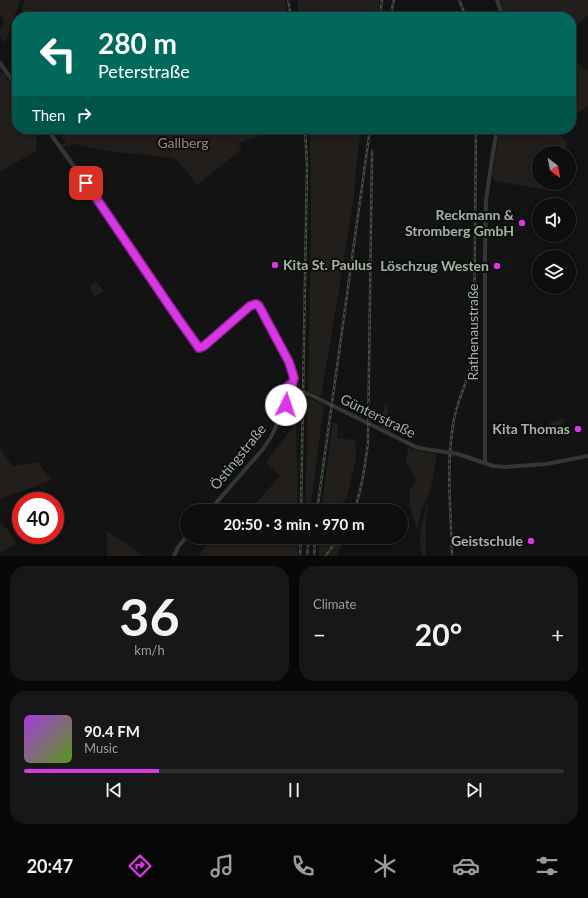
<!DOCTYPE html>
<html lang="en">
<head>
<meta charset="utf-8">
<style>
	:root { --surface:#0e0e0e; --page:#171717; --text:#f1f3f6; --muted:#9b9c9e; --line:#2e2e2e; --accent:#d937e6 }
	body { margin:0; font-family:Lato,sans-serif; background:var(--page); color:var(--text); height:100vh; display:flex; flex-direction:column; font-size:15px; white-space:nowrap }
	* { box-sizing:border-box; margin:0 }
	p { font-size:13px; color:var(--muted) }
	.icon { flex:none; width:22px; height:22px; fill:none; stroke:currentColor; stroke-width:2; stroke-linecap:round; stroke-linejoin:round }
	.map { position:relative; height:556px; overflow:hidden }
	.drawer { display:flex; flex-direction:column; gap:10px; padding:10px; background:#080808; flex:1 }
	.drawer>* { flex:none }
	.top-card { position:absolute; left:12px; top:12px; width:564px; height:122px; border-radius:16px; box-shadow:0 2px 6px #0003,0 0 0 1px var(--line); background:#00695c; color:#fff; overflow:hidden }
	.needle { width:26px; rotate:148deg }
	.buttons { position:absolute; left:532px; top:146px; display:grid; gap:8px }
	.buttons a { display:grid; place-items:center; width:44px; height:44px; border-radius:50%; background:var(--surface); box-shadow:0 2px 6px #0003,0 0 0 1px var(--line); font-size:20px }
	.speed { position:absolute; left:12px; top:492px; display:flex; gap:8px; font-size:20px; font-weight:700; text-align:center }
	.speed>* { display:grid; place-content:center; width:52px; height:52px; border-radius:50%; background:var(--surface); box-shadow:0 2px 6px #0003,0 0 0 1px var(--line); line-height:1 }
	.speed .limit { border:6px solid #d22; background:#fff; color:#111 }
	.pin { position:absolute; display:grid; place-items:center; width:34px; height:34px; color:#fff; margin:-17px; border-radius:8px; box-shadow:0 2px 6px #0006 }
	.me { position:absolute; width:44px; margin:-22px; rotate:4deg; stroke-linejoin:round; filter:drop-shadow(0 0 3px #0008) }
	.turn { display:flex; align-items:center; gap:14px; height:84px; padding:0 20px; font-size:18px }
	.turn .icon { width:52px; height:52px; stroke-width:2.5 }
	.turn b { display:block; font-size:28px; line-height:34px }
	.then { display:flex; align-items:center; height:38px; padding:0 20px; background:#0003; gap:8px; font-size:15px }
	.big { font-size:30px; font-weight:700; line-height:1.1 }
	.drawer .widget { flex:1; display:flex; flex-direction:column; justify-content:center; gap:6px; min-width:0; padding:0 14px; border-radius:16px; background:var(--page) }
	.drawer .dial { align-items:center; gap:0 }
	.dial b { font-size:52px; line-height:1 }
	.song { display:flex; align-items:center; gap:12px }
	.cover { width:48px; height:48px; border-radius:6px; background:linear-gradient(135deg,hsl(280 70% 55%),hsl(90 70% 35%)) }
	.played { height:4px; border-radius:2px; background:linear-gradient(90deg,var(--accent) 25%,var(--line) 25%) }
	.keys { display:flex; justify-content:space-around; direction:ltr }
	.heat { display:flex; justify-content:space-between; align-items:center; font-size:22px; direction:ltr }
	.drawer .tiles { flex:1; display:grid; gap:10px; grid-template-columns:1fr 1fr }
	.widget:last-child { grid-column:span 2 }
	.trip { position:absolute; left:180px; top:504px; width:228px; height:40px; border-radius:20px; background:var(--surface); box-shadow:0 2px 6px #0003,0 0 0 1px var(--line); font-weight:700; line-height:40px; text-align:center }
	.tab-bar { display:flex; height:64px; justify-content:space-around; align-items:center; background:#060606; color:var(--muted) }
	.tab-bar .icon { width:28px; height:28px }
	.tab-bar .current { color:var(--accent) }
	.tab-bar b { font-size:18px; color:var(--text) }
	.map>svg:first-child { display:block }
	.green { fill:#211e1b }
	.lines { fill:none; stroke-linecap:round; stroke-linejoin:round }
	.minor { stroke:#333834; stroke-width:4 }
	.rail-casing { stroke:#464d46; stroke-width:2.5 }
	.rail { stroke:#0d0e0d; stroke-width:1; stroke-dasharray:3; stroke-linecap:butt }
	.route-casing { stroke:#8d2496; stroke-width:10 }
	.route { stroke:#d937e6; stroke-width:7 }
	.poi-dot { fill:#d937e6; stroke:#0d0e0d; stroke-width:1.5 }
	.labels { text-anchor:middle; stroke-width:4; stroke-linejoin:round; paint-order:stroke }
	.park-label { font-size:14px; fill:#9d877c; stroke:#0d0e0d }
	.poi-label { font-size:14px; font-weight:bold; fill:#a5b3a4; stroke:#0d0e0d; text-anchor:end }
	.street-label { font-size:14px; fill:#a5b3a4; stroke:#0d0e0d }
</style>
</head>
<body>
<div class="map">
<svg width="588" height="556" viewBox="0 0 588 556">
	<rect width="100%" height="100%" fill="#121312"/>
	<path class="green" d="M0 0H20L6 42C0 40 0 36 0 30L1 29 4 21 0 15Z
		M25 0H285L288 17H20Z
		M297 0H380L378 17H299Z
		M500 0H588V15L571 31V17H506Z
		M571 58 588 72V106L571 118Z
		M1 70 17 92V129H33C37 138 38 141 36 151L0 172V78Z
		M57 129H282L238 143 242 149 197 185 178 161 173 158 108 151 73 144 63 147 61 145 66 142Z
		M310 129H361L355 177 354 196 333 326 321 396 308 392 311 229Z
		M500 129H552L567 141 565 153H539V183H558L557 192 495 181 492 176Z
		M97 282 104 291 95 296 89 286Z
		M308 397 324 405 310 511H305Z
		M386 399 390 433 380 427Z
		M563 419 565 420 557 432 550 433 549 423Z
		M333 422 338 424 337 438 354 440 356 451V459L346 500 343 502V511H321Z
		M296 423 298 511H242L245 509 249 511 280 476 266 462Z
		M0 448 12 466 37 462 52 480 0 499Z
		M408 448 424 452 437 454 430 492 422 509 417 529 409 504 410 489 416 482 414 474 406 463Z
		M428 502H429C425 520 425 538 426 556H422L420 538 422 522Z
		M0 523 8 530 16 543 0 554Z
		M107 531 139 552 144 556H107Z
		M215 537H298V556H198L206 546Z
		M319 537H338L330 547 321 556H319Z
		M343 537H346L336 556H326Z"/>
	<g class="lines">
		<path class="minor" d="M497 0 503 17
			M0 63 17 87
			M47 129 111 218 153 283 197 346 200 348 204 346 250 306 256 304 260 307 289 362 294 378 292 385
			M286.5 389a4.5 4.5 0 1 1 9 0a4.5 4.5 0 1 1-9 0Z
			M295 389 313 396 416 447 425 449 458 454 493 466 506 467 546 464 588 456
			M485 463V255L486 200 492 159 497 129
			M209 511 263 449 271 437 286 405 290 393
			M174 556 178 547 187 536"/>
		<defs>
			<path id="rail" d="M288 0 291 17
				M459 0 466 17
				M380 17 382 0
				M390 17 394 0
				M301 511 307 165 305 129
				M317 511 370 129
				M354 511C362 489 365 466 368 442L372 151
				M300 556 301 537
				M307 556 309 537
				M314 556 315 537
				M325 556 340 537
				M452 556C451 513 446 468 453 425 455 406 464 390 469 372 472 362 473 352 474 342L476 129"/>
		</defs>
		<use href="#rail" class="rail-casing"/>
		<use href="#rail" class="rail"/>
	</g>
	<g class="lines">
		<defs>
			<path id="route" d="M86 183 177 317 199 348 204 346 250 306 256 304 259 306 289 362 294 378 292 385H289L287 388V391L290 393 286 405"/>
		</defs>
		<use href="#route" class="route-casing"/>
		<use href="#route" class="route"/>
	</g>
	<g class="poi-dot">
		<circle cx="522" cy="223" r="4"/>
		<circle cx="275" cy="265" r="4"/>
		<circle cx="497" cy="266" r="4"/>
		<circle cx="578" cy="429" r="4"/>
		<circle cx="531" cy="541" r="4"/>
	</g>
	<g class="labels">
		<g class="park-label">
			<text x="183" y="148">Gallberg</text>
		</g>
		<g class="poi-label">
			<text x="514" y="220">Reckmann &amp;<tspan x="514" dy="16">Stromberg GmbH</tspan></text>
			<text x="283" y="270" text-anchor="start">Kita St. Paulus</text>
			<text x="489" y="271">Löschzug Westen</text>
			<text x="570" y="434">Kita Thomas</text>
			<text x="523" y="546">Geistschule</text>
		</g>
		<g class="street-label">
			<text transform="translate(473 332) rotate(-90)" y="5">Rathenaustraße</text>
			<text transform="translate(378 416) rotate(26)" y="5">Günterstraße</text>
			<text transform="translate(238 457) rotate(-51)" y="5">Östingstraße</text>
		</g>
	</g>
</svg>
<div class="buttons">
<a><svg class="needle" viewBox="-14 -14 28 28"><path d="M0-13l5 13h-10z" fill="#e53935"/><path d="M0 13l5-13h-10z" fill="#9b9c9e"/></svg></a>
<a><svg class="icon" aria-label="sound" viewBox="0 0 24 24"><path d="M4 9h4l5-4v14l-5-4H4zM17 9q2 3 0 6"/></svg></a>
<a><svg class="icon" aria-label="layers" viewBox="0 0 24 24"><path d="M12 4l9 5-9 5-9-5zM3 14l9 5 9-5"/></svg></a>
</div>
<div class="speed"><div class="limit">40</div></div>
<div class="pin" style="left:86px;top:183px;background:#d93025"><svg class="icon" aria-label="arrive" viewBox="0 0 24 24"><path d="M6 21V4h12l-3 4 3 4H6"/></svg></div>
<svg class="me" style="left:286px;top:405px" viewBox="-20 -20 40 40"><circle r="19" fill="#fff"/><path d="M0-13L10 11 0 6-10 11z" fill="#d937e6"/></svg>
<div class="trip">20:50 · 3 min · 970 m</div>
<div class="top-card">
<div class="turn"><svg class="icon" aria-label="left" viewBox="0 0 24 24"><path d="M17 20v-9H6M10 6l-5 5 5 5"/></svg><div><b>280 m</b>Peterstraße</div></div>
<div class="then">Then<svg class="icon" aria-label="right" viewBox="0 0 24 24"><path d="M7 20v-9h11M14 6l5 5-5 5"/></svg></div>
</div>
</div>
<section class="drawer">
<div class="tiles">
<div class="widget dial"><b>36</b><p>km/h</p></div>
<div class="widget"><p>Climate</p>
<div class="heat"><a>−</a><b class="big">20°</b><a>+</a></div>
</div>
<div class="widget">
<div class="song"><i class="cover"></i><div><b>90.4 FM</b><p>Music</p></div></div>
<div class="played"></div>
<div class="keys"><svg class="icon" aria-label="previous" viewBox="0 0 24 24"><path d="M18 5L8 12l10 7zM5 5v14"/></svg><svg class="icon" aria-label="pause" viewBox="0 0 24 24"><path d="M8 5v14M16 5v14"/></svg><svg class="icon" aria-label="next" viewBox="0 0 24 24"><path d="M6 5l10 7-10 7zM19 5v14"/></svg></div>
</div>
</div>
</section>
<nav class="tab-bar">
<b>20:47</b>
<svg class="icon current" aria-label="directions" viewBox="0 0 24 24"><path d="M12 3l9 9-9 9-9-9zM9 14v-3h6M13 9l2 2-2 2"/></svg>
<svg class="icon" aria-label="music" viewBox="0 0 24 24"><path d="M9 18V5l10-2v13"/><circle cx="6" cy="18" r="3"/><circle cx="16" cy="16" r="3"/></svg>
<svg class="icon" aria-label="phone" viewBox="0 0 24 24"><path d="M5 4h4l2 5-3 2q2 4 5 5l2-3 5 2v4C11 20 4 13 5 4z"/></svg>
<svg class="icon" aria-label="climate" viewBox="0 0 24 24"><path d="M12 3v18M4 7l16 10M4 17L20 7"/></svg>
<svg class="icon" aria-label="car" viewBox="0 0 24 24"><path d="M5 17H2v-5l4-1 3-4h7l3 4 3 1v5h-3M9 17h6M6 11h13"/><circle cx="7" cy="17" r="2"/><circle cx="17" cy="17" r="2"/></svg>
<svg class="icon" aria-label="filters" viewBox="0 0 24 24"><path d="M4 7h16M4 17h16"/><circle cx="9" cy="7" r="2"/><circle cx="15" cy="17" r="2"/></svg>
</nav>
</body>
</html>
